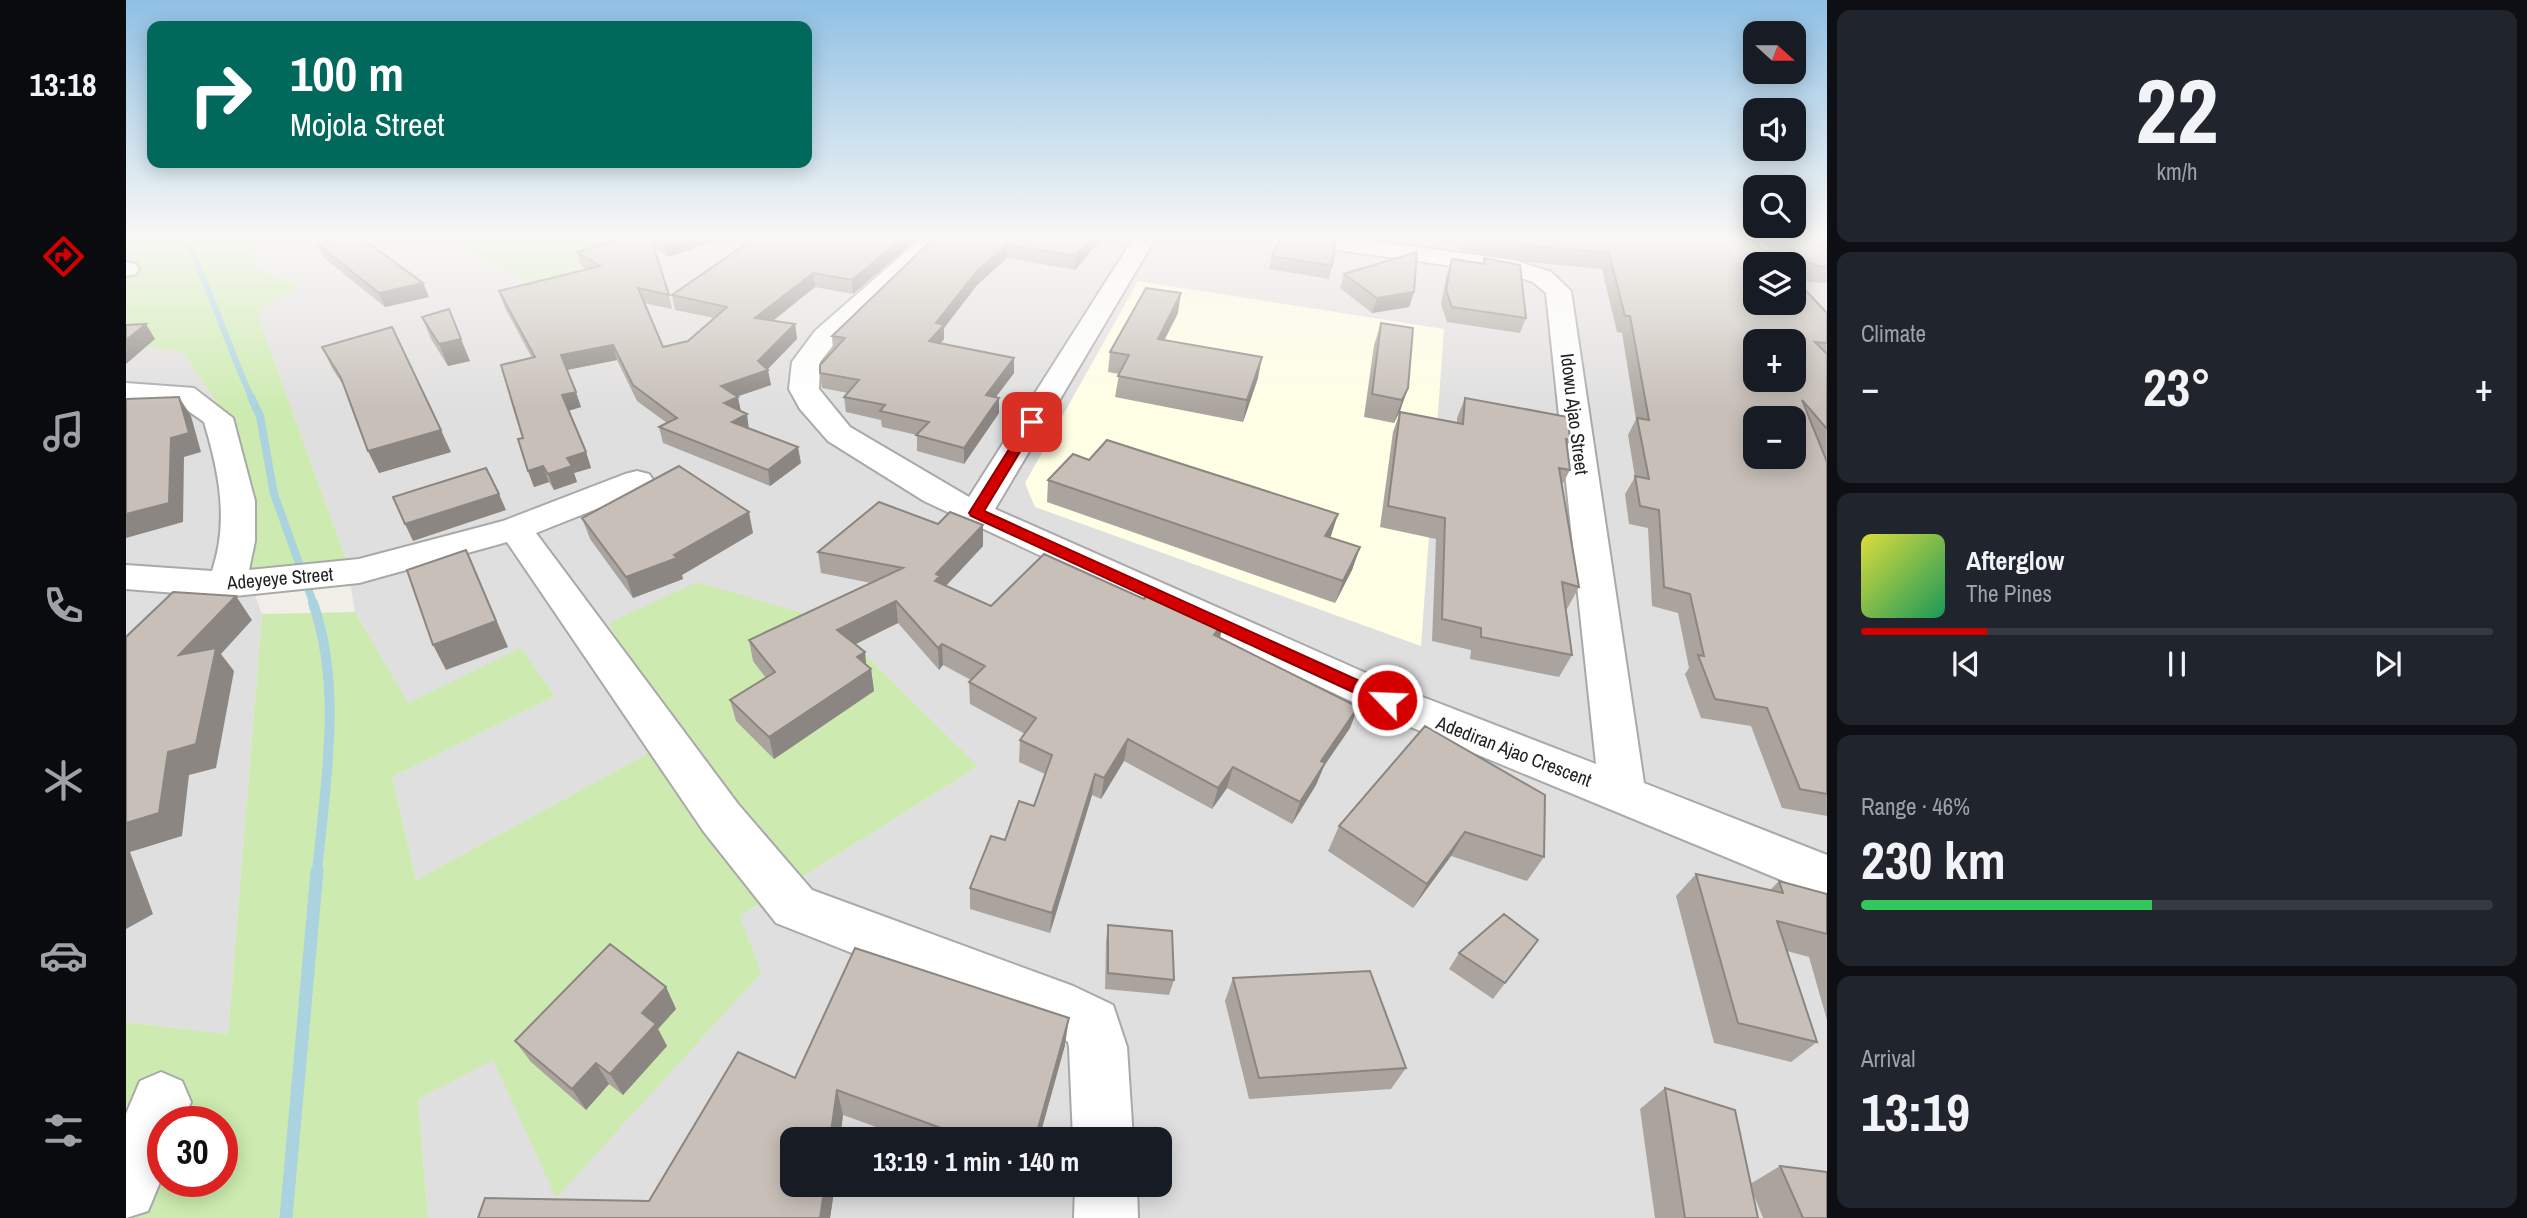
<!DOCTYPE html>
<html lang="en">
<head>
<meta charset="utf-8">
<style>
	:root { --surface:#171b24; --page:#20242c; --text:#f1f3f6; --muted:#9ea1a6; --line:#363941; --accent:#d40000 }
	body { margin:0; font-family:"Archivo Narrow",sans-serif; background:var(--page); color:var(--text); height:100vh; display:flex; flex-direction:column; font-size:26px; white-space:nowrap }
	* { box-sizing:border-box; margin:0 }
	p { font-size:23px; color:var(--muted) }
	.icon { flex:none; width:38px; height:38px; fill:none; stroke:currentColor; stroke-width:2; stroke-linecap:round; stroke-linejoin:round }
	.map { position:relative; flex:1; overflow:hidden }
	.sheet { display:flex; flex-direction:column; gap:10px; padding:10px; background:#0d0f14; width:700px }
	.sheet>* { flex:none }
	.banner { position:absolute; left:21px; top:21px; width:665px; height:147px; border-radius:14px; box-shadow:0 4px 18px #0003; background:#00695c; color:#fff; overflow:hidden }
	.needle { width:46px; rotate:111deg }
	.tools { position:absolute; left:1617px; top:21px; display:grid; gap:14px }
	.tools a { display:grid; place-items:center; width:63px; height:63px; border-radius:14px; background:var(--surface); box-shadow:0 4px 18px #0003; font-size:35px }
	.speed { position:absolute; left:21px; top:1106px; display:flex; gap:14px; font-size:35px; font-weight:700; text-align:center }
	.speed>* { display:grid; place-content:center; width:91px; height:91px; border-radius:50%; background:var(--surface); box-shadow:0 4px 18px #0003; line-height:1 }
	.speed .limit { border:10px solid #d22; background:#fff; color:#111 }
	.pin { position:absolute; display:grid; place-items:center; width:60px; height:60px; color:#fff; margin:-30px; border-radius:14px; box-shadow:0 4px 10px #0006 }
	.me { position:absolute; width:77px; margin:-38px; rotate:294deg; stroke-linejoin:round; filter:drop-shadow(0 0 5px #0008) }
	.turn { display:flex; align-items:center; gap:24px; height:147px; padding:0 28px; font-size:32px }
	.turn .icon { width:91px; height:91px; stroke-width:2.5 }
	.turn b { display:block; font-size:49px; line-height:60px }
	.big { font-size:52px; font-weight:700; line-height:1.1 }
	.sheet .widget { flex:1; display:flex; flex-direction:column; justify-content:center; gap:10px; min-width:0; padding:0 24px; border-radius:14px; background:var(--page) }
	.sheet .dial { align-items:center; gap:0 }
	.dial b { font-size:91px; line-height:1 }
	.song { display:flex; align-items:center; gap:21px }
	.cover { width:84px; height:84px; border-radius:10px; background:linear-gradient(135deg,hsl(60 70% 55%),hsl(150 70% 35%)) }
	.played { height:7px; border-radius:4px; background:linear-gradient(90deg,var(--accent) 20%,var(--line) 20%) }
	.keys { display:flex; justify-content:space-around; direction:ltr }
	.heat { display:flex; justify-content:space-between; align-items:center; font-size:38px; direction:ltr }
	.charge { height:10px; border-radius:5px; background:linear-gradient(90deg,#34c759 46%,var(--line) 0) }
	.trip { position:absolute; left:654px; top:1127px; width:392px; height:70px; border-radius:14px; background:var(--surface); box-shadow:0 4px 18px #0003; font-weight:700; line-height:70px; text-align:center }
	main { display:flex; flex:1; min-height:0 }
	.tabs { display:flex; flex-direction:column; width:126px; justify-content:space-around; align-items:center; background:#090b0e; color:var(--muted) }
	.tabs .icon { width:49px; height:49px }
	.tabs .selected { color:var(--accent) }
	.tabs b { font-size:32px; color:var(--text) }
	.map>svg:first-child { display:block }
	.residential { fill:#e0dfdf; fill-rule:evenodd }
	.education { fill:#ffffe5 }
	.grass { fill:#cdebb0; fill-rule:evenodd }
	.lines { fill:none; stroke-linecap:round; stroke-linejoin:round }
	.stream-far3 { stroke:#aad3df; stroke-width:6 }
	.stream-far2 { stroke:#aad3df; stroke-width:8 }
	.stream-far1 { stroke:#aad3df; stroke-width:10 }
	.stream { stroke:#aad3df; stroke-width:13 }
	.minor-casing { stroke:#a9a9a9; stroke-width:4 }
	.minor { fill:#fff; fill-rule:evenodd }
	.wall { fill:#aba49e }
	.shaded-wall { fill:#8b8681 }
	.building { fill:#c7bfb8; stroke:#8b8681; stroke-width:2; fill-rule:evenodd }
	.route { fill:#d40000; stroke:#8a0000; stroke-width:2 }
	.labels { text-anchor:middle; stroke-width:5; stroke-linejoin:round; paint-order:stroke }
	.street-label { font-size:19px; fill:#222; stroke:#fff }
</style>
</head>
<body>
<main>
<nav class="tabs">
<b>13:18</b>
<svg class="icon selected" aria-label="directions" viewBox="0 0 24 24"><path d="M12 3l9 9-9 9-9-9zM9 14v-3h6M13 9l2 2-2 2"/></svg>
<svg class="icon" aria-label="music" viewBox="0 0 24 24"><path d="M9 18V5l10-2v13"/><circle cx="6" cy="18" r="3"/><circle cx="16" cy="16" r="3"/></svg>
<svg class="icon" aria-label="phone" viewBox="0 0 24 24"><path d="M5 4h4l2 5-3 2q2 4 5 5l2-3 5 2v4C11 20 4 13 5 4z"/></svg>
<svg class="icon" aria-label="climate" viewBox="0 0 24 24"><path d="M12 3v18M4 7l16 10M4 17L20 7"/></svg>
<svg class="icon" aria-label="car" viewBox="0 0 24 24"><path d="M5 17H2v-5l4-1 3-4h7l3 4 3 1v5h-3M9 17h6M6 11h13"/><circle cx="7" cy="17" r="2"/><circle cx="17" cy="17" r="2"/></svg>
<svg class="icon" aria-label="filters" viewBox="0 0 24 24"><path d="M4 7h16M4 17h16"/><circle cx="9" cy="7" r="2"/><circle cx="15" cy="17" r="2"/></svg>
</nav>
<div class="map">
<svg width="1701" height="1218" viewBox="0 0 1701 1218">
	<rect width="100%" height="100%" fill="#f2efe9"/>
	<path class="residential" d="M119 239H1701V1218H302L292 1099 367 1059 431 1198 614 916 852 766 541 743 290 880 266 777 429 696 395 649 282 704 229 612 220 559 132 317 140 303 176 288 133 268ZM1629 264H1668V303H1629ZM1629 341H1668V380H1629ZM1629 418H1668V457H1629ZM667 1139H1034V1185H667Z
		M0 344 57 352 102 419 132 507 120 571 136 614 102 1034 0 1022Z"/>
	<path class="education" d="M1012 281 1318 329 1295 646 909 507 899 483Z"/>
	<path class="grass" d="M0 239H119L133 268 176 288 140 303 132 317 220 559 187 570 120 571 132 507 102 419 57 352 0 344V276L6 269 0 259Z
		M320 239H513L519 243 446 267 475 282 452 307Z
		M571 582 706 622 852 766 614 916 635 973 430 1198 367 1060 292 1099 302 1218H0V1022L102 1034 136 614 229 612 282 703 395 648 429 696 266 777 290 880 541 743 483 623ZM37 1122H96V1181H37Z"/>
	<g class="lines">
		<path class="stream-far3" d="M60 239C85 291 102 346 126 399"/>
		<path class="stream-far2" d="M125 397 134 416 148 494 188 605"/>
		<path class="stream-far1" d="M187 603C217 688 199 785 191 872"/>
		<path class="stream" d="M160 1218 191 871"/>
		<defs>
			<path id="minor" d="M794 239H818L709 343 694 362 693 389 724 427 843 497 1007 239H1029L869 509 1276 689 1470 764 1420 293 1407 282 1383 274 1184 246 1173 239H1232L1387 260 1425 272 1445 291 1518 783 1701 855V899L1246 711 798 501 702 441 674 409 663 389 666 362 689 331Z
				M0 262 10 264 13 269 10 274 0 276Z
				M0 383 68 388 107 418 129 501V541L123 570 233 559 377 521 499 474 511 471 523 474 528 481 523 488 410 533 612 804 686 890 947 986 987 1005 1001 1047 1007 1139H947L943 1047 942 1042 929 1033 650 923 578 832 381 542 233 583 100 597 0 589V565L86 571C103 521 93 472 78 422L51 403 0 401Z
				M35 1072 56 1081 65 1102 57 1122H37V1175L22 1211 0 1218V1114L14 1081Z
				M949 1185H1011L1012 1218H948Z"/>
		</defs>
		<use href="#minor" class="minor-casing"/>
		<use href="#minor" class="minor"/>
	</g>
	<path class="wall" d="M493 239H594L542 257 528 248 543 295 546 309 518 303 537 347 562 341 588 318 549 310 546 295 627 239H791L727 294 689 287 646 321 669 324 671 339 641 369 645 385 611 396 615 411 623 429 675 463 644 486 537 443 533 427 541 423 511 401 491 360 441 370 455 407 442 411 460 452 465 468 448 473 451 482 428 490 423 482 408 487 402 471 397 438 406 358 378 306 373 291 460 269 455 266 451 252Z
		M807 239H975L949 270 881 258 851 285 818 328V339L814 344 888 373 870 397 873 413 838 464 791 451V435L756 427 755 420 720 412 718 397 722 393 696 388 694 373 707 351 706 336Z
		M1339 239H1626L1638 251H1646L1634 239H1701V283L1683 282 1669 275 1668 277V264H1629L1701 313V816L1656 808 1625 726 1575 718 1559 674 1563 668 1552 613 1526 606 1522 528 1503 524 1499 494 1509 477 1502 435 1510 419 1496 333 1491 332 1476 269 1401 262 1335 250Z
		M191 244 297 283 303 297 259 307 197 257Z
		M1146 256 1206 266 1203 279 1143 269Z
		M1358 258 1400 318 1394 333 1321 322 1315 304 1321 273 1326 259 1356 263Z
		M1218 274 1288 292 1283 307 1246 313 1214 288Z
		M1052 313 1038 340 1132 378 1117 422 989 397 993 374 982 372 984 352Z
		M296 317 344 361 322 366 305 339Z
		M1255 323 1282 388 1274 411 1268 423 1238 417 1248 345Z
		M196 347 325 452 253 473 242 451 219 388 206 368Z
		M1339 398 1444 440 1441 446 1444 470 1436 485 1453 587 1441 609 1440 608 1446 655 1433 677 1344 659 1345 650 1306 641 1310 539 1254 527 1267 432 1274 412 1331 422V418Z
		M922 480 1205 536 1204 538 1234 547 1226 570 1209 603 921 502Z
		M456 518 627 533 556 575 557 579 507 598 464 539Z
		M812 524 857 525V546L820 586 865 606 1094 637 1232 707 1224 728 1198 766 1190 785 1166 824 1101 788 1086 809 998 761 975 799 966 795 924 933 844 909V888L879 840 908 806 919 774 893 762 894 740 899 734 844 704 843 682 845 680 817 665 813 670 772 623 728 644 740 665 745 669 748 691 648 759 610 721 604 700 640 678 627 661 623 640 745 583 695 573 692 552Z
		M1299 726 1418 857 1401 881 1325 856 1287 908 1202 851 1213 826Z
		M1570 874 1644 890 1653 881 1701 894V1020L1683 957 1661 951 1691 1042 1665 1062 1588 1043 1550 896Z
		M982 925 1048 980 1043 995 979 989 980 941Z
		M1412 940 1367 999 1323 969 1333 953Z
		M1107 978 1280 1068 1265 1089 1123 1099 1099 1001Z
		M540 987 550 1009 532 1029 541 1046 497 1095 483 1084 460 1110 405 1062 389 1041Z
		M939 1045 913 1139H783L717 1115 714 1139H667V1185H709L704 1218H352L523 1201 669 1078Z
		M1539 1088 1624 1184 1654 1166 1701 1218H1637L1625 1188 1632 1218H1529L1514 1109Z"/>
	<path class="shaded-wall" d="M552 239H594L542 257 539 243Z
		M775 239H791L727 294 726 280Z
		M965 239H975L949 270 950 256Z
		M881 245V258L851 285 818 328V339L803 356V341L810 323 851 271Z
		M687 273 689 287 632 333 629 318Z
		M297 283 303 297 259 307 253 293Z
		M1288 292 1283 307 1246 313 1251 298Z
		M1055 293 1052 313 1029 359 1032 339Z
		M20 324 29 339 0 364V340Z
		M669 324 671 339 640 371 642 370 645 385 598 401 595 386 632 361Z
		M335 339 344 361 322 366 313 344Z
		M487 345 491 360 440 370 435 355Z
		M1136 357 1132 378 1117 422 1121 400Z
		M888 358V373L860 410V395Z
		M1282 388 1274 411 1268 423 1276 400Z
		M450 392 455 407 441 411 436 395Z
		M53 397 65 416 75 452 58 457 57 522 0 538V514L45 438Z
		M612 397 615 413 598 403Z
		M873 398V413L838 464V448Z
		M621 414 623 430 606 422Z
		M315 430 325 452 253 473 242 451Z
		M672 447 675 463 644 486 642 470Z
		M460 452 465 468 448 473 451 482 428 490 422 474 441 458Z
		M417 466 423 482 408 487 402 471Z
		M373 494 380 510 287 541 279 524Z
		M623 512 627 533 556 575 557 579 507 598 500 577 548 555Z
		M1212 514 1205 536 1192 558 1199 536Z
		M857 525V546L814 592 810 602V574Z
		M1234 547 1226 570 1209 603 1217 581Z
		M340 550 382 647 320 670 307 645Z
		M110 596 126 620 95 654 108 671 90 768 63 775 56 836 4 852 27 914 0 929V823L42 752 53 655Z
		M770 601 772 623 714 652 711 630Z
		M1098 621 1093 642 1088 635Z
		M816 644 817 665 813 670 812 648Z
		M739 652 741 672 745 669 748 691 648 759 643 737 731 657Z
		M1232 707 1224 728 1198 766 1190 785 1166 824 1174 802 1195 761Z
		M1002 739 998 761 975 799 978 778Z
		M1107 767 1101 788 1086 809 1092 788Z
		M969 774 966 795 924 933 926 913Z
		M1339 832 1325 856 1287 908 1301 884Z
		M540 987 550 1009 532 1029 541 1046 497 1095 484 1074 516 1013Z
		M943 1018 939 1045 913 1139H909Z
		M470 1063 483 1084 460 1110 446 1089Z
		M711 1090 717 1115 714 1139H704Z
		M699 1185H709L704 1218H694Z"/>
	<path class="building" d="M208 239H237L297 283 253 293 191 244Z
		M493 239H525L543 295 512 288 537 347 562 341 601 307 546 295 627 239H775L726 280 687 273 629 318 669 324 632 361 642 370 595 386 612 397 598 403 621 414 606 422 672 447 642 470 533 427 551 418 507 385 487 345 435 355 450 392 436 395 460 452 441 458 446 466 422 474 417 466 402 471 392 439 397 438 375 365 409 357 373 291 474 266 451 252Z
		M532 239H552L539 243Z
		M807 239H965L950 256 881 245 851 271 810 323 818 325 803 341 888 358 860 395 873 398 838 448 790 435 803 422 754 411 759 405 718 397 733 380 694 373V365L719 338 706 336Z
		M1154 239H1210L1206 266 1146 256Z
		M1361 239H1626L1638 251 1668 250V247L1659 239H1701V267L1692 266 1678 260 1675 265 1668 264H1629V303H1668V278L1701 313V343L1689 342 1701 354V429L1676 400 1701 462V794L1674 789 1641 708 1589 699 1572 655 1578 656 1564 594 1538 587 1533 510 1514 506 1509 476 1523 479 1511 418 1523 420 1504 316H1499L1483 253 1407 246ZM1629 341H1668V380H1629ZM1629 418H1668V457H1629Z
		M1291 252 1288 292 1251 298 1218 274Z
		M1358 258 1394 265 1400 318 1326 307 1320 290 1326 259 1359 264Z
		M1020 288 1055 293 1032 339 1136 357 1121 400 992 376 1003 355 984 352Z
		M323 309 335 339 313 344 296 317Z
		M1255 323 1287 328 1282 388 1276 400 1246 394Z
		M20 324 0 340V325Z
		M266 327 315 430 242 451 215 378 196 347Z
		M53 397 63 433 45 438 43 503 0 514V399Z
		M1339 398 1442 417 1444 440 1440 439 1444 470 1433 468 1453 587 1436 582 1446 655 1355 637V628L1316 619 1319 518 1262 506 1274 412 1337 424Z
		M981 440 1212 514 1199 536 1234 547 1217 581 922 480 947 454 963 460Z
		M553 466 623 512 548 555 551 558 500 577 456 518Z
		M360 468 373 494 279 524 267 497Z
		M753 502 812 524 824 512 857 525 810 574 814 576 809 581 865 606 918 554 1018 599 1027 588 1098 621 1088 635 1232 707 1195 761 1199 763 1174 802 1107 767 1092 788 1002 739 978 778 969 774 926 913 844 888 865 836 879 840 893 801 908 806 926 755 894 740 910 718 843 682 859 666 816 644 812 648 770 601 711 630 739 652 731 657 745 669 643 737 604 700 649 672 623 640 777 568 692 552Z
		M340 550 370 621 307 645 281 570Z
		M47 592 110 596 53 655 90 648 70 744 42 752 33 813 0 823V637Z
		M1299 726 1419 795 1418 857 1339 832 1301 884 1213 826Z
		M1570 874 1657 893 1653 881 1701 894V934L1651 921 1691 1042 1612 1023Z
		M1378 914 1412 940 1379 983 1333 953Z
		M982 925 1046 931 1048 980 982 973Z
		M484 944 540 987 516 1013 530 1024 484 1074 470 1063 446 1089 389 1041Z
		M729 948 943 1018 909 1139H845L711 1090 704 1139H667V1185H699L694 1218H352L359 1198 523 1201 612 1052 669 1078Z
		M1244 971 1280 1068 1133 1078 1107 978Z
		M1539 1088 1609 1110 1632 1218H1559Z
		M1654 1166 1701 1172V1218H1677Z"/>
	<linearGradient id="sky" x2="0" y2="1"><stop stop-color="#8fc0e4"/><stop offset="0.58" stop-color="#f9f8f5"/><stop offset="1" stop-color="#f9f8f5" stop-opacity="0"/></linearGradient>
	<rect width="1701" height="409" fill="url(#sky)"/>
	<path class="route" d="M906 418 912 422 858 511 1267 696 1270 700 1267 705H1255L845 516 843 513 900 422Z"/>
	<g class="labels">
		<g class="street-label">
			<text transform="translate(1449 414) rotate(83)" y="7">Idowu Ajao Street</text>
			<text transform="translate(154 578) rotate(-5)" y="7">Adeyeye Street</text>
			<text transform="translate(1388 751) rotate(21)" y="7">Adediran Ajao Crescent</text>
		</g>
	</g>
</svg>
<div class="tools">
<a><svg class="needle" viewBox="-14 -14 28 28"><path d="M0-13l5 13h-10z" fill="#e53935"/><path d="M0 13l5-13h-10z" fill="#9ea1a6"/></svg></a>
<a><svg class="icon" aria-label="sound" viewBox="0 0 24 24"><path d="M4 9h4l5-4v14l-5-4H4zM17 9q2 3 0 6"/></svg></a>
<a><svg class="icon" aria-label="search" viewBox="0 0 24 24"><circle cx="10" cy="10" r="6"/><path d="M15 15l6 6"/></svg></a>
<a><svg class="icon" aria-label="layers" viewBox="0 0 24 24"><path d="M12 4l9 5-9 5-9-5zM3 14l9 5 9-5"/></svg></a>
<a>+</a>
<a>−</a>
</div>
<div class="speed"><div class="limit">30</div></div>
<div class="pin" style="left:906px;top:422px;background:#d93025"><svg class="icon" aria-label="arrive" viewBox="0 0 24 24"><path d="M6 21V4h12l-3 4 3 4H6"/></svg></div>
<svg class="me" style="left:1261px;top:700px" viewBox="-20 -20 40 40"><circle r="17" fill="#d40000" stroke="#fff" stroke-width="3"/><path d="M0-11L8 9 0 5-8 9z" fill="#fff"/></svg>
<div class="trip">13:19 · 1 min · 140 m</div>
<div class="banner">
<div class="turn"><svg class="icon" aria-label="right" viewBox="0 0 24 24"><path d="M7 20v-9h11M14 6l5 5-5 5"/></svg><div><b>100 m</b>Mojola Street</div></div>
</div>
</div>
<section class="sheet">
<div class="widget dial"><b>22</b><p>km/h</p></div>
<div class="widget"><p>Climate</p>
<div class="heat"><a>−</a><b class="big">23°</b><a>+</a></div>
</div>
<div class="widget">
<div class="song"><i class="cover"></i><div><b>Afterglow</b><p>The Pines</p></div></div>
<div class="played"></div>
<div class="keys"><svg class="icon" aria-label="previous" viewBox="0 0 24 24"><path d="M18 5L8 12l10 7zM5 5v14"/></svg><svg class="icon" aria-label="pause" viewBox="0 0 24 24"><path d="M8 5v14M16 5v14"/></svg><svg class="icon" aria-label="next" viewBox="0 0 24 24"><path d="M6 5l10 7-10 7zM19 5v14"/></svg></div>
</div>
<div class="widget"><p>Range · 46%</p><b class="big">230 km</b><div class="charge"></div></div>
<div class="widget"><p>Arrival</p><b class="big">13:19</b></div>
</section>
</main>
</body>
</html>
